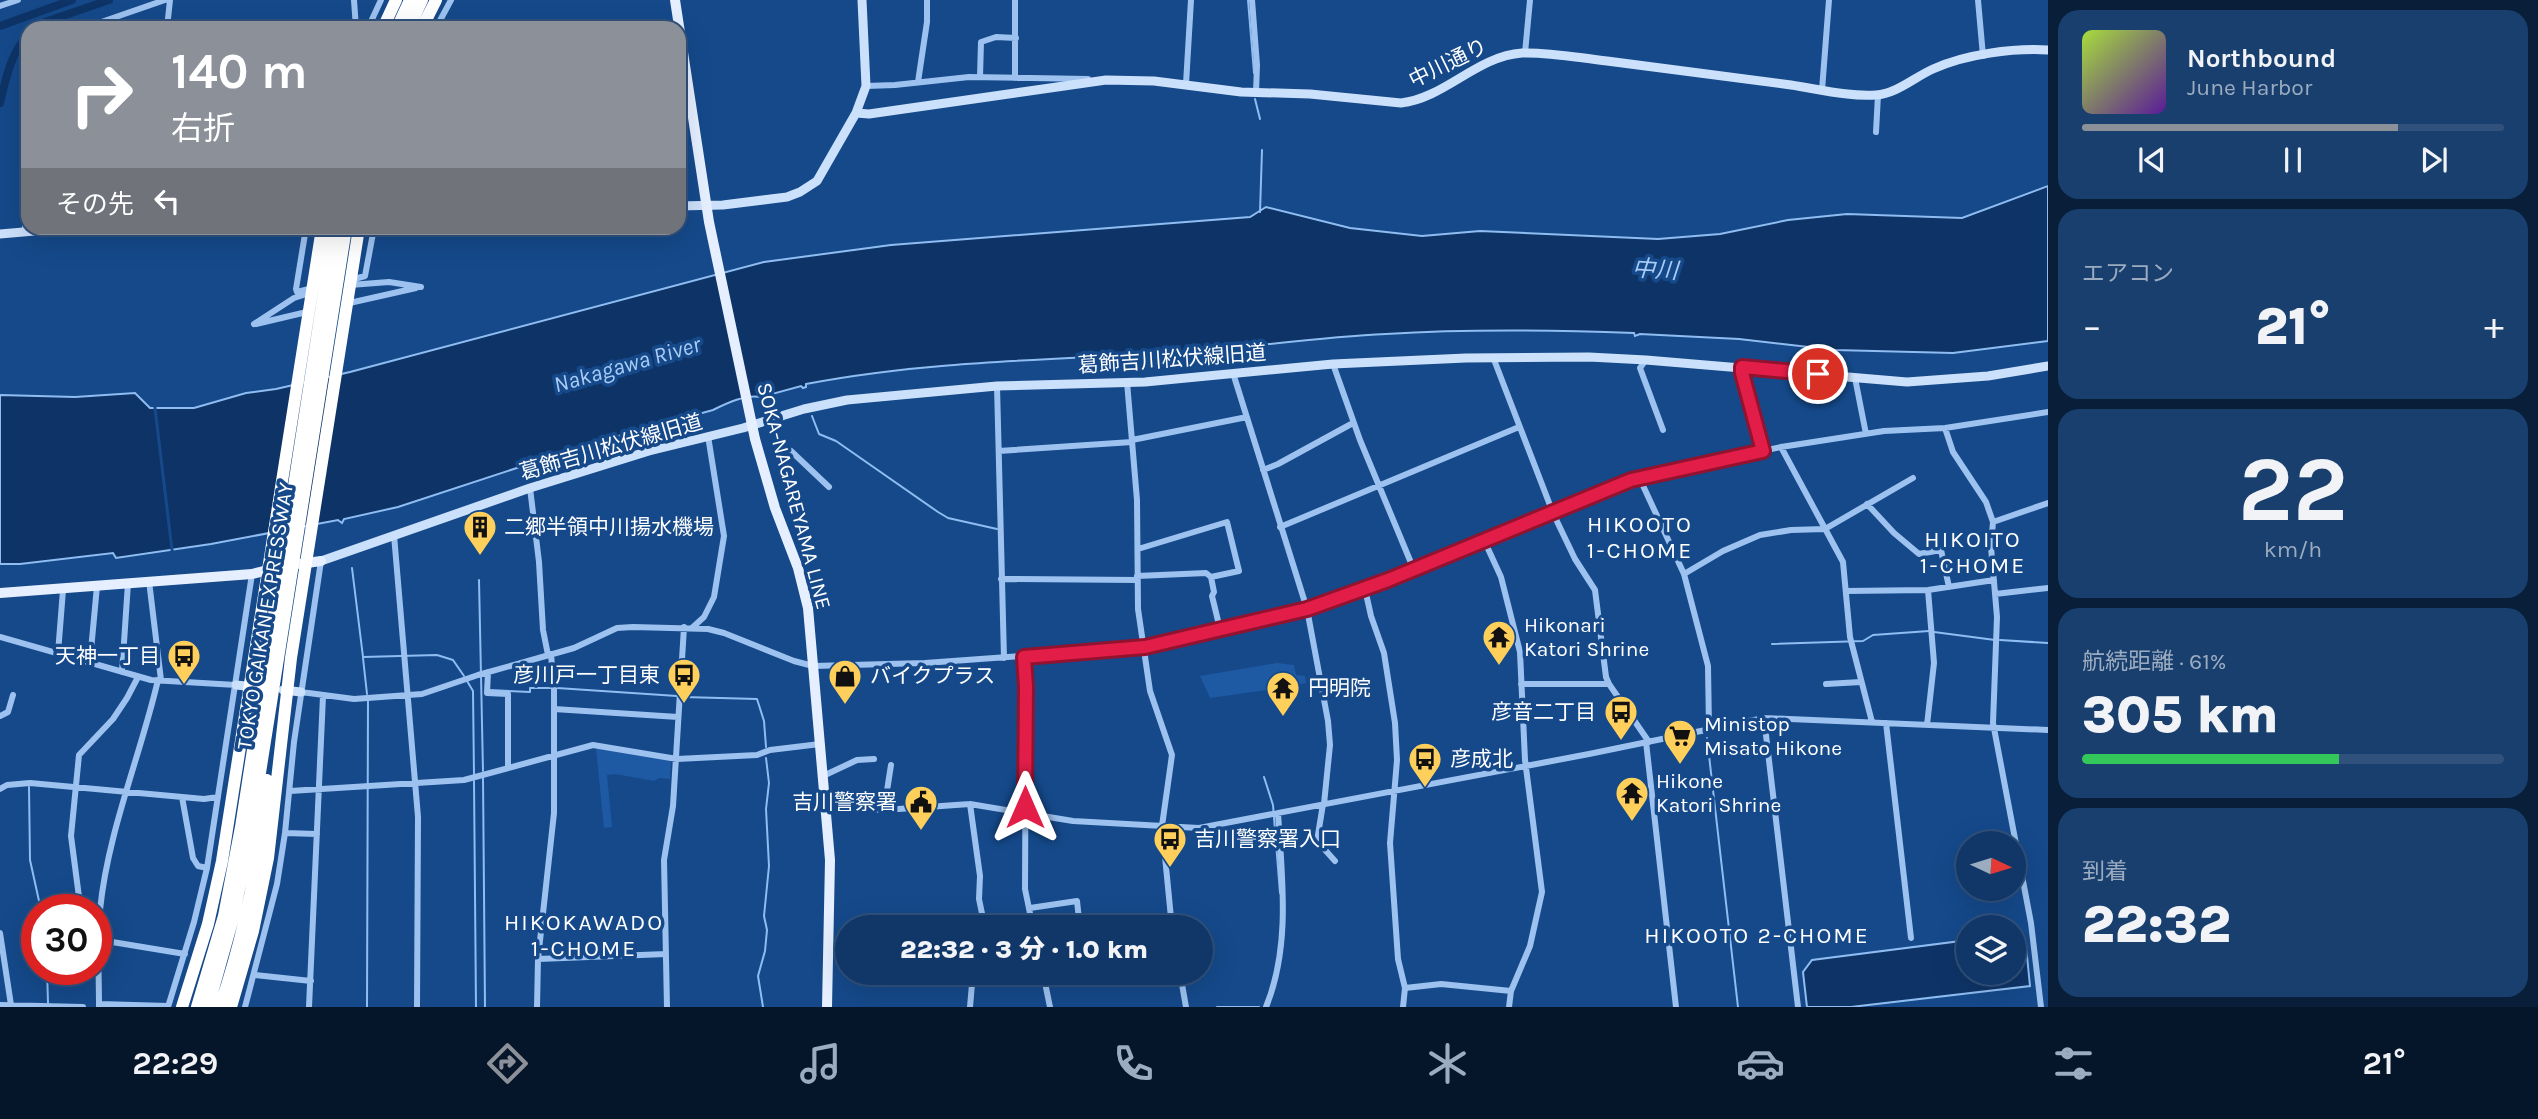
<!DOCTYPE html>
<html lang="ja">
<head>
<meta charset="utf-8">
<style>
	:root { --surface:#103768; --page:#193f6e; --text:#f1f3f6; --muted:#9cacc0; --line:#30517c; --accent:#8c9099 }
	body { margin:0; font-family:Karla,"Noto Sans JP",sans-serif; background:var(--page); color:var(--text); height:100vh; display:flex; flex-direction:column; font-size:26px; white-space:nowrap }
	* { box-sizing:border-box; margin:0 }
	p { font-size:23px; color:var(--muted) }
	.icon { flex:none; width:38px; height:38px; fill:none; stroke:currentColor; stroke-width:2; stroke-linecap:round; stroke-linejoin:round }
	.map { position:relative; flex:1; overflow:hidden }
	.sheet { display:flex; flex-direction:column; gap:10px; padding:10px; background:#091e39; width:490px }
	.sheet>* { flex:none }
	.guide { position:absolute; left:21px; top:21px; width:665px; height:214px; border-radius:21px; box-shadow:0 7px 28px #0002,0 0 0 2px var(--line); background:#8c9099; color:#fff; overflow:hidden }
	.needle { width:46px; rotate:94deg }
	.controls { position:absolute; left:1956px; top:831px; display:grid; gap:14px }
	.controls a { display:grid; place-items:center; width:70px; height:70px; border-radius:50%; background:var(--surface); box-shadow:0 7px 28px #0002,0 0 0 2px var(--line); font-size:35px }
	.speed { position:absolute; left:21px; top:894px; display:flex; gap:14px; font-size:35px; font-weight:700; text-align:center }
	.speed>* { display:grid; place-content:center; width:91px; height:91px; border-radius:50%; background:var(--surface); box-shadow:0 7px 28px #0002,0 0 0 2px var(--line); line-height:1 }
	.speed .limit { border:10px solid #d22; background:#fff; color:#111 }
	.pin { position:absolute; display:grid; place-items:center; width:60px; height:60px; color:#fff; margin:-30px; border:4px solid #fff; border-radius:50%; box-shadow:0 2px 7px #0007 }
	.me { position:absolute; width:77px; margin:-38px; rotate:0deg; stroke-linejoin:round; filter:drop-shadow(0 0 5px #0008) }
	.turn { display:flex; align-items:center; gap:24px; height:147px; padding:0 35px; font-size:32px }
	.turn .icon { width:91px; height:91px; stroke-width:2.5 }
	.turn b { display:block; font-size:49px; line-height:60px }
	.then { display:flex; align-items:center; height:66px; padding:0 35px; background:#0003; gap:14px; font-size:26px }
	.big { font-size:52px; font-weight:800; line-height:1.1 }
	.sheet .widget { flex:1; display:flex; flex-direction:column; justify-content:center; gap:10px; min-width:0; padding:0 24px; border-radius:21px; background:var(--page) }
	.sheet .dial { align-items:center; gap:0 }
	.dial b { font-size:91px; line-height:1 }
	.song { display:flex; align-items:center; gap:21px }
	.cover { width:84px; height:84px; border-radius:10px; background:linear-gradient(135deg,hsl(80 70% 55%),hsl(270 70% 35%)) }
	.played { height:7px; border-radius:4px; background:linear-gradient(90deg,var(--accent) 75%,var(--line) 75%) }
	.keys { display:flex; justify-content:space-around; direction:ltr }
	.heat { display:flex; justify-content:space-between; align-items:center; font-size:38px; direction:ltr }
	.charge { height:10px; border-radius:5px; background:linear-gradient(90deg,#34c759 61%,var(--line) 0) }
	.trip { position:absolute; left:835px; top:915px; width:378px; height:70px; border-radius:35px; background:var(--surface); box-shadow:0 7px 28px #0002,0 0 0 2px var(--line); font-weight:800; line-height:70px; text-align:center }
	.tab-bar { display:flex; height:112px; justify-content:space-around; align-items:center; background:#06162a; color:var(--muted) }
	.tab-bar .icon { width:49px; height:49px }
	.tab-bar .active { color:var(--accent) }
	.tab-bar b { font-size:32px; color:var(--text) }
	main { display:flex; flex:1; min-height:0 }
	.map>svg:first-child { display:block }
	.green { fill:#1e5aa4 }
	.water { fill:#0e3467; stroke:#8fbdf2; stroke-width:2 }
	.pier { fill:#15498a }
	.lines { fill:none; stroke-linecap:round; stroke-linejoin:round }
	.stream { stroke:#8fbdf2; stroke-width:2 }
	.canal { stroke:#0e3467; stroke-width:8 }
	.street { stroke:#9dc2ef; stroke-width:6 }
	.secondary { stroke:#cbe0fa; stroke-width:9 }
	.primary { stroke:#e5efff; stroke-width:10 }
	.highway { stroke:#fff; stroke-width:12 }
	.route-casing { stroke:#92132f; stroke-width:18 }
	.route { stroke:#e11d48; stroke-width:12 }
	.labels { text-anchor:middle; stroke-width:7; stroke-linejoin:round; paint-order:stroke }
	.street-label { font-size:21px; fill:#fff; stroke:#15498a }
	.poi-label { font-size:21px; fill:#fff; stroke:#15498a; text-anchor:start }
	.water-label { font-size:23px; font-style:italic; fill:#a9ccf6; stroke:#15498a }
	.neighbourhood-label { font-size:23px; letter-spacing:2px; fill:#fff; stroke:#15498a }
</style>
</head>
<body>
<main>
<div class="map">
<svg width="2048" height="1007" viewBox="0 0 2048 1007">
	<rect width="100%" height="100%" fill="#15498a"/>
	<path class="green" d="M1277 663 1294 665 1296 675 1305 676 1306 683 1297 685 1296 692 1267 690 1210 698 1200 676Z
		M596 748 669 760 671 763 670 779 659 778 654 781 615 774 607 775 612 827 604 828Z"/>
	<path class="water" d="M2048 186V341L1953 353 1835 350 1739 339 1640 334 1635 336 1634 333C1552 330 1468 329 1386 334 1319 337 1252 347 1185 352 1059 360 931 360 806 384V387L803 388 801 386 761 397C746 394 727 403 713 410L593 443 398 507 344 519 342 523 338 520 211 544 116 558 113 553 20 564H0V395L75 397 135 393 150 408H194L246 393 276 389 350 372 764 262 891 245 1250 217 1266 207 1350 228 1422 236 1480 231 1658 239 1720 234 1788 220 1847 214 1962 218Z
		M2014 937 2026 946 2030 986 1851 1007H1807L1803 972 1812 960 1969 940V973H2014Z"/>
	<path class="pier" d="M153 404H156L174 554H171Z"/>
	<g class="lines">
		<path class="stream" d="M1248 0 1254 73
			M1255 99 1260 119
			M1260 212 1262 150
			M812 416 819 434 836 441 938 512 948 518 997 529
			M352 568 363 657 437 655 453 660 464 676
			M479 580 483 771
			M1934 632 1995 640
			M2000 640 2048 643
			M1772 644 1863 641 1873 635 1929 631
			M363 658 367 694
			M467 681 473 691 474 775
			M557 688 677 696
			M490 690 530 692V688H551
			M683 697 757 699 764 721 766 747
			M1707 738 1738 1007
			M483 777 485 1007
			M1264 777 1273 805 1280 893
			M474 781 476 1007
			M29 787 30 860 41 910
			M47 970 48 1003
			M367 1007 368 700
			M763 1007 758 976 765 951 767 930 764 916 769 866 766 809 769 783 766 758
			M1217 1007H1259"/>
		<path class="canal" d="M0 26 72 0
			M36 28 45 22 109 0
			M0 103C6 79 10 54 28 35"/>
		<path class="street" d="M354 0 356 28
			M1015 0V78
			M1252 0 1257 65 1256 93
			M1978 0 1983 56
			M0 6 18 0
			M84 28 165 0
			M167 28 170 0
			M368 28 381 0
			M436 28 451 0
			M1525 53 1530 0
			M980 77 981 42 996 37 1016 38
			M918 82 927 22V0
			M1186 84 1191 0
			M866 86 895 85 969 77 1088 79
			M1822 90 1829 0
			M1876 132 1878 95
			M306 228 296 289 297 292 313 288
			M24 231 28 215
			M351 280 365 276 374 228
			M350 285 389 282 421 287
			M345 304 416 288
			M254 324 294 298 310 293
			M256 324 311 311
			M1493 357 1553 513 1575 559 1595 590 1606 677 1609 684 1649 742
			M1646 360 1640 368 1663 430
			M1333 364 1360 440 1414 570
			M1743 367 1742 374 1763 451
			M1233 373 1307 609
			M1855 378 1866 434
			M1127 382 1137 500 1138 609 1150 691 1172 755 1162 826 1172 928
			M997 386 1004 658
			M1945 428 1953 452 1986 502 1993 522 1991 547 1997 617 1993 723 2031 923 2041 1007
			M1132 440 1247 417
			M1781 447 1843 562 1850 637 1872 722
			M791 451 829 487
			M999 451 1132 442
			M1263 470 1278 464 1353 423
			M1639 477 1684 574 1708 666 1709 729
			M530 488 539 562 543 630 548 655
			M1867 504 1894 533 1919 554 1941 550 1949 587
			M1993 522 2048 503
			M1280 527 1519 427
			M394 535 418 817 417 1007
			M1484 540 1501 577 1520 652 1525 760 1542 892 1530 946 1511 991 1509 1007
			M1138 549 1227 522 1239 571 1211 577 1214 592 1212 596 1220 629
			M1684 574 1723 551 1760 535 1791 530 1825 529 1913 478
			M1137 576 1206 573 1211 577
			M1001 579 1137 580
			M149 581 161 680
			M1365 589 1371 616 1384 653 1395 723 1397 760 1390 843 1398 959 1405 988 1403 1007
			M1846 591 1928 590 1994 580
			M1995 594 2048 588
			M1307 609 1328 721 1330 745 1324 804
			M693 627 704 617 714 597 724 536 708 436
			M0 637 151 680 236 685
			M58 653 63 590
			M1024 657 1026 687 1025 889 1033 928
			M90 661 97 586
			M122 672 128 583
			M488 672 487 693 508 694V768
			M1521 684H1609
			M1826 684 1861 682
			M301 692 354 699 422 694 478 675 574 648 617 628 633 627 708 629 724 633 794 661 813 666 925 663 1145 647 1307 609 1389 580 1458 550 1639 477 1781 447 1884 431 1945 428 2048 412
			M554 709 678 717
			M0 716 8 712 13 695
			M1764 718 1798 1007
			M1886 723 1911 938
			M1927 725 1934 663 1928 590
			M1646 742 1676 1007
			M823 776 857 760 874 759
			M0 789 7 785 30 783 204 799 218 797
			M290 791 464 780 593 745 677 759 757 755 770 750 820 744
			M182 797 193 858 198 866 207 868
			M970 804 980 876 979 899 985 928
			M1323 804 1317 841 1335 861
			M826 806 884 810 970 804 1073 821 1199 828 1589 754 1764 718 2048 730
			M884 810 891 765
			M285 833 317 834
			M1030 908 1077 901 1080 928
			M100 910 79 897 71 836 79 755 113 719 127 698 138 677
			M0 933 11 1005
			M100 940 185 954
			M538 959 666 954
			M1043 973 1050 1007
			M1180 973 1186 1007
			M255 975 311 981
			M1405 988 1441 984 1511 991
			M99 1004 168 1006
			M0 1005 83 1007
			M99 1007C99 975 97 942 100 910 108 831 140 757 158 680
			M168 1007 194 922 207 868 252 574
			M245 1007 277 884 285 833 294 742 321 561
			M309 1007 323 696
			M537 1007 538 959 554 813V689L551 654
			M667 1007 664 860 673 806 684 627
			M970 1007 972 984 980 973
			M1266 1007C1291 946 1282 877 1278 813"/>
		<path class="secondary" d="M856 113 869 114 1106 80 1154 81 1241 92 1310 94 1401 103C1445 98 1477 56 1522 53 1550 52 1579 58 1607 61 1669 69 1730 77 1791 85 1818 89 1849 97 1876 95 1896 94 1915 77 1933 69 1966 54 2013 48 2048 50
			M679 206 723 205 787 197 800 192 817 181 856 113 866 86 862 0
			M0 234 69 228
			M321 561 530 488 649 451 743 428 804 409 847 400 997 386 1145 382 1333 364 1466 358 1589 357 1646 360 1907 382 1988 376 2048 366
			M236 685 255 687
			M283 690 301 692"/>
		<path class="primary" d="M675 0 709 222 755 439 775 508 798 568 808 608 830 860 827 1007
			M300 564 321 561
			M0 593 252 574 272 569"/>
		<path class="highway" d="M383 28 396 0
			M397 28 410 0
			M409 28 422 0
			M422 28 436 0
			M182 1007 208 924 222 861 322 228
			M197 1007 224 916 241 827 334 228
			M208 1007 233 918 250 836 346 228
			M220 1007C245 933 260 858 267 780
			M231 1007 253 931 268 858 291 658 359 228"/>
	</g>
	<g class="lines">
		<defs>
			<path id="route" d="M1025 807 1026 687 1024 657 1145 647 1307 609 1388 580 1631 480 1763 451 1742 373V367L1818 374"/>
		</defs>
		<use href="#route" class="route-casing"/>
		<use href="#route" class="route"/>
	</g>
	<defs>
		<symbol id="building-pin" viewBox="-11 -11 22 30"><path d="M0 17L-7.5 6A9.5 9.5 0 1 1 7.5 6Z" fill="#ffcf5b" stroke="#15498a"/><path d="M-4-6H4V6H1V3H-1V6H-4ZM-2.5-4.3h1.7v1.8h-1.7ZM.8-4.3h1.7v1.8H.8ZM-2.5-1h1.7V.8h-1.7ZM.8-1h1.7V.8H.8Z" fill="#111"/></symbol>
		<symbol id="temple-pin" viewBox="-11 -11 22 30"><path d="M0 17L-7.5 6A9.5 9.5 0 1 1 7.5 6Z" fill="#ffcf5b" stroke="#15498a"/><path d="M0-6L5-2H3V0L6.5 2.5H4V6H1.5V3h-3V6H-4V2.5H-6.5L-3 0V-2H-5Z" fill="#111"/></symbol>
		<symbol id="bus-pin" viewBox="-11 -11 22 30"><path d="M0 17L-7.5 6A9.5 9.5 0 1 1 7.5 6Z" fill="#ffcf5b" stroke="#15498a"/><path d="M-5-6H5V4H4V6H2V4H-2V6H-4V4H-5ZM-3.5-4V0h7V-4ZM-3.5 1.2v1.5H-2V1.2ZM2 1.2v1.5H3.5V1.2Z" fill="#111"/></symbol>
		<symbol id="shop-pin" viewBox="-11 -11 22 30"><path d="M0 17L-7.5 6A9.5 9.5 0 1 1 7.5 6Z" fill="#ffcf5b" stroke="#15498a"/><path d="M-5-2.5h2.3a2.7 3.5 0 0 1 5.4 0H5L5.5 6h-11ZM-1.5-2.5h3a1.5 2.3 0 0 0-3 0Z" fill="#111"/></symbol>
		<symbol id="supermarket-pin" viewBox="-11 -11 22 30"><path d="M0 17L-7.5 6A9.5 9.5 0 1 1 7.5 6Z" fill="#ffcf5b" stroke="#15498a"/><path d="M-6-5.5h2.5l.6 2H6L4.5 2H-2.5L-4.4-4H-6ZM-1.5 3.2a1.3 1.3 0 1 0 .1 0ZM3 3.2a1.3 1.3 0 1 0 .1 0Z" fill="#111"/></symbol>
		<symbol id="civic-pin" viewBox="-11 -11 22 30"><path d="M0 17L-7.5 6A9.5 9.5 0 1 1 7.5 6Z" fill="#ffcf5b" stroke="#15498a"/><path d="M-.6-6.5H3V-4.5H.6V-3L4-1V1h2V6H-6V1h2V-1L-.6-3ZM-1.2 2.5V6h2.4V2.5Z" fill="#111"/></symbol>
	</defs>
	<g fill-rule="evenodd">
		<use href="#building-pin" x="461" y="508" width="38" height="52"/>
		<use href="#temple-pin" x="1480" y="618" width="38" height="52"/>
		<use href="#bus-pin" x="165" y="637" width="38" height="52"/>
		<use href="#bus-pin" x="665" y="656" width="38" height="52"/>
		<use href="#shop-pin" x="826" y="657" width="38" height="52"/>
		<use href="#temple-pin" x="1264" y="669" width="38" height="52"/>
		<use href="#bus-pin" x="1602" y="693" width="38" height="52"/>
		<use href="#supermarket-pin" x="1661" y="717" width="38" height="52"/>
		<use href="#bus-pin" x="1406" y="740" width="38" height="52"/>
		<use href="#temple-pin" x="1613" y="774" width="38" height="52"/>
		<use href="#civic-pin" x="902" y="783" width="38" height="52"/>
		<use href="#bus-pin" x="1151" y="820" width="38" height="52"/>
	</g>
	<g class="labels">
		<g class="street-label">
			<text transform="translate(1448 63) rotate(-26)" y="7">中川通り</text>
			<text transform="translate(1172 359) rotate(-4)" y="7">葛飾吉川松伏線旧道</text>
			<text transform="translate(611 447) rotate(-16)" y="7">葛飾吉川松伏線旧道</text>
			<text transform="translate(794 496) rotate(75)" y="7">SOKA-NAGAREYAMA LINE</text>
			<text transform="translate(265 616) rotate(-81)" y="7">TOKYO GAIKAN EXPRESSWAY</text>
		</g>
		<g class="poi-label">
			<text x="504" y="534">二郷半領中川揚水機場</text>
			<text x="1524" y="632">Hikonari<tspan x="1524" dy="24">Katori Shrine</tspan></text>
			<text x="160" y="663" text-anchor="end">天神一丁目</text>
			<text x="660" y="682" text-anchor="end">彦川戸一丁目東</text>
			<text x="870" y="683">バイクプラス</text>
			<text x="1308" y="695">円明院</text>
			<text x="1596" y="719" text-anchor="end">彦音二丁目</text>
			<text x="1704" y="731">Ministop<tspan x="1704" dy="24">Misato Hikone</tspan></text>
			<text x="1450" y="766">彦成北</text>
			<text x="1656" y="788">Hikone<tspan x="1656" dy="24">Katori Shrine</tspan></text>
			<text x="897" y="809" text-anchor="end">吉川警察署</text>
			<text x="1194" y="846">吉川警察署入口</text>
		</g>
		<g class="water-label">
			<text transform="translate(1655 269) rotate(4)" y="8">中川</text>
			<text transform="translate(627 364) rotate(-16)" y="8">Nakagawa River</text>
		</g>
		<g class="neighbourhood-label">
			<text x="1640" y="532">HIKOOTO<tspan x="1640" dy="26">1-CHOME</tspan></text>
			<text x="1973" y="547">HIKOITO<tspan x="1973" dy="26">1-CHOME</tspan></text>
			<text x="584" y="930">HIKOKAWADO<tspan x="584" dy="26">1-CHOME</tspan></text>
			<text x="1757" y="943">HIKOOTO 2-CHOME</text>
		</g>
	</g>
</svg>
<div class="controls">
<a><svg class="needle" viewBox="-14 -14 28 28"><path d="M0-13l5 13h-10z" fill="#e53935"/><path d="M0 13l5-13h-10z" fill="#9cacc0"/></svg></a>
<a><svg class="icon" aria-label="layers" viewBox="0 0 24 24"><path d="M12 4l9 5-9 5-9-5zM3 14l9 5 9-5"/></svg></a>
</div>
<div class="speed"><div class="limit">30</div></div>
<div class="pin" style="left:1818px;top:374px;background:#d93025"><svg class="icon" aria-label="arrive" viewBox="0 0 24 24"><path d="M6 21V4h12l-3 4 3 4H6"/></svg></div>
<svg class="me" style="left:1025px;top:807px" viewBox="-20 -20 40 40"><path d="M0-17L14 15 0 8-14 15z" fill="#e11d48" stroke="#fff" stroke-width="4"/></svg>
<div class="trip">22:32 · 3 分 · 1.0 km</div>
<div class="guide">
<div class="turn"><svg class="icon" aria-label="right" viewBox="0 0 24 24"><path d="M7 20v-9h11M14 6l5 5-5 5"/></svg><div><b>140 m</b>右折</div></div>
<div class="then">その先<svg class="icon" aria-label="left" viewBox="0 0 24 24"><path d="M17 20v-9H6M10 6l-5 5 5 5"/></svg></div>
</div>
</div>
<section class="sheet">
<div class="widget">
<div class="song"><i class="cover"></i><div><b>Northbound</b><p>June Harbor</p></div></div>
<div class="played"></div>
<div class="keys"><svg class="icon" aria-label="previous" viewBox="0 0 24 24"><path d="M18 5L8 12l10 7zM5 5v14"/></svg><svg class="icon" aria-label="pause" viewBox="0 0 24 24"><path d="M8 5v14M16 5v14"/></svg><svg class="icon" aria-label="next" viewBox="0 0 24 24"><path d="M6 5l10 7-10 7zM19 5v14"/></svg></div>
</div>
<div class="widget"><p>エアコン</p>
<div class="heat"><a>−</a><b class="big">21°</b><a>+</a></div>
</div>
<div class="widget dial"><b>22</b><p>km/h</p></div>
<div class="widget"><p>航続距離 · 61%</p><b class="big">305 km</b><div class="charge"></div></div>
<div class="widget"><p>到着</p><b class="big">22:32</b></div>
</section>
</main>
<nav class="tab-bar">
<b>22:29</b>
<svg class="icon active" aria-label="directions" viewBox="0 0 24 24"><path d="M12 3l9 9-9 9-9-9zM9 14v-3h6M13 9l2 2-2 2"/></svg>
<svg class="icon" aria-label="music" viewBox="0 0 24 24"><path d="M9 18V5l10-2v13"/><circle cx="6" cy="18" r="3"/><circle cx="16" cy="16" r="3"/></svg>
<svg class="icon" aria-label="phone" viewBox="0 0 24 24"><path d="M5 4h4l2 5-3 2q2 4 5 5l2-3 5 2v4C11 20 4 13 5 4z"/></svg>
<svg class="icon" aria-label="climate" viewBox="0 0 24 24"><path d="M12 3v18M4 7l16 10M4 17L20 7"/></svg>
<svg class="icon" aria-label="car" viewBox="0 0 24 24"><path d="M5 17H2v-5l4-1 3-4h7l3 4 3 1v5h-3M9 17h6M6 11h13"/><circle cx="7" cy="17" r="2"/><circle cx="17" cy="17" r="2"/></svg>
<svg class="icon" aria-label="filters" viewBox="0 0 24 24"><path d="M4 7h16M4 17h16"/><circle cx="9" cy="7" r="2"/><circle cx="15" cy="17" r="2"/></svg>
<b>21°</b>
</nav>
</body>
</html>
